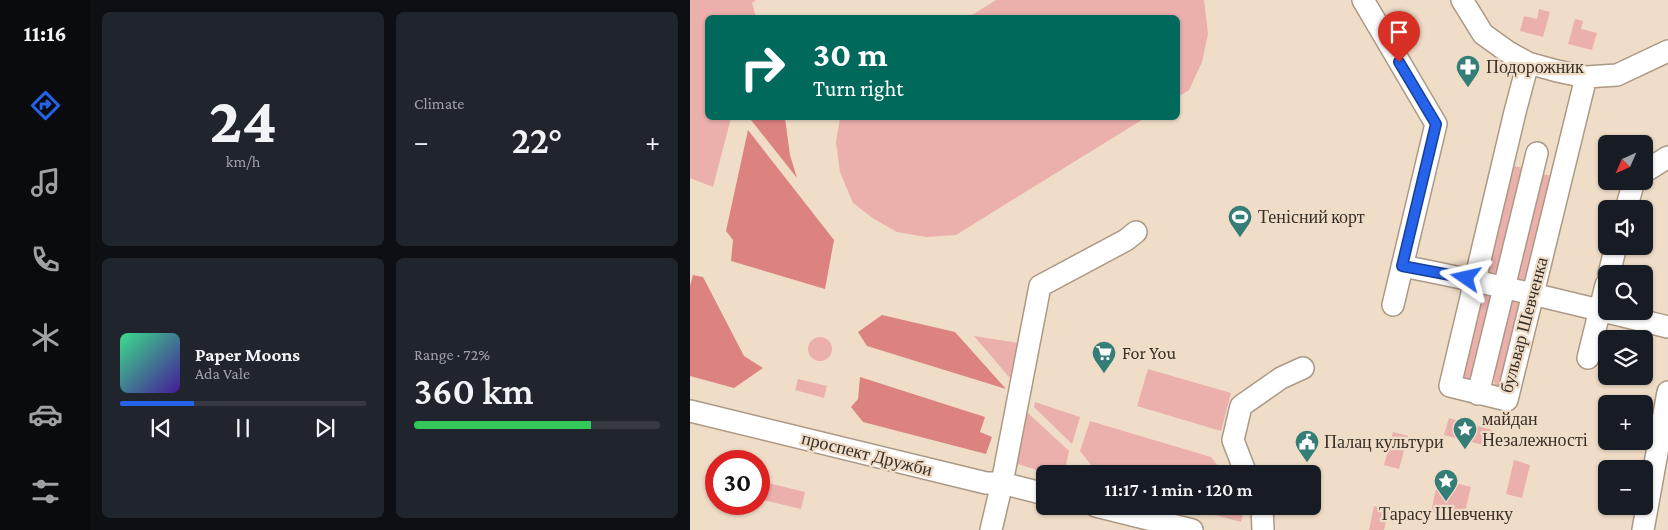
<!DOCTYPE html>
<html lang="en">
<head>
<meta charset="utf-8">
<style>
	:root { --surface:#171b24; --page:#20242c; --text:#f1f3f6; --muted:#9ea1a6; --line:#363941; --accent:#2563eb }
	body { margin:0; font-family:"Crimson Pro",serif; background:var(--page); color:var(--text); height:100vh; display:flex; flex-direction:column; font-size:19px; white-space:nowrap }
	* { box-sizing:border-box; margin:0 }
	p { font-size:16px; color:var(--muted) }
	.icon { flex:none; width:28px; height:28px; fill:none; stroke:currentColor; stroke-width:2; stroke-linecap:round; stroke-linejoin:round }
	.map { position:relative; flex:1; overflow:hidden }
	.sheet { display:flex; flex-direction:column; gap:12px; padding:12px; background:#0d0f14; width:600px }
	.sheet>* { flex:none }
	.hud { position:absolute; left:15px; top:15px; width:475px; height:105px; border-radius:8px; box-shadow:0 1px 4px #0004; background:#00695c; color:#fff; overflow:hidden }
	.needle { width:32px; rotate:225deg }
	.tools { position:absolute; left:908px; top:135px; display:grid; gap:10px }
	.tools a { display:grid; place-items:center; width:55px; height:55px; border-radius:8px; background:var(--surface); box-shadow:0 1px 4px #0004; font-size:25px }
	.speed { position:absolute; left:15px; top:450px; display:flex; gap:10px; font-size:25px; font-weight:700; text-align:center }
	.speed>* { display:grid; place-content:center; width:65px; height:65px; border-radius:50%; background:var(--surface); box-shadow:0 1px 4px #0004; line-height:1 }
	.speed .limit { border:8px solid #d22; background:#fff; color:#111 }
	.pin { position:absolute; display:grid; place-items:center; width:42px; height:42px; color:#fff; margin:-51px -21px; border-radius:50% 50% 50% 0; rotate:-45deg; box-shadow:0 0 5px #0007 }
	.pin .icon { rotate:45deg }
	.me { position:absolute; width:55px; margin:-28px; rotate:281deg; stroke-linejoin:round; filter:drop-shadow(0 0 4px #0008) }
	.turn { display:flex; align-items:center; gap:18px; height:105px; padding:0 25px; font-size:22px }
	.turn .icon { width:65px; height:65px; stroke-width:2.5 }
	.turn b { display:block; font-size:35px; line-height:42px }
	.big { font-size:38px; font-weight:600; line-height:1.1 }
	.sheet .widget { flex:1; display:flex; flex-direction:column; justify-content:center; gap:8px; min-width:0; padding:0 18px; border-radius:8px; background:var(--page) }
	.sheet .dial { align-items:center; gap:0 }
	.dial b { font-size:65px; line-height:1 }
	.song { display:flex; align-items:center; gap:15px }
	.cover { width:60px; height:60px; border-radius:8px; background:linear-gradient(135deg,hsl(150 70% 55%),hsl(260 70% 35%)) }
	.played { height:5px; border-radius:2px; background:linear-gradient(90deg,var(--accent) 30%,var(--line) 30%) }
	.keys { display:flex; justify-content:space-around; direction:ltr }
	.heat { display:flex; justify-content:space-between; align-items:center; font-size:28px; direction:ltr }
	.charge { height:8px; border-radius:4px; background:linear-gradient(90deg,#34c759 72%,var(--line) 0) }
	.sheet .tiles { flex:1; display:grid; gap:12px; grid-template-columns:repeat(2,1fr) }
	.trip { position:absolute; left:346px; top:465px; width:285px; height:50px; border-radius:8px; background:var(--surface); box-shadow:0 1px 4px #0004; font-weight:600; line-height:50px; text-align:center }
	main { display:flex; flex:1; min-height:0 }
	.menu { display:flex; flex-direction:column; width:90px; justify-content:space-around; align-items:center; background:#090b0e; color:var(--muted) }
	.menu .icon { width:35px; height:35px }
	.menu .current { color:var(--accent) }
	.menu b { font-size:22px; color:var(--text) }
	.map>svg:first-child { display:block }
	.green { fill:#ebafac }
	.forest { fill:#dc837f }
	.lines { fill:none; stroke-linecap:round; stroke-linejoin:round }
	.minor-casing { stroke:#ab9985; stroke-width:24 }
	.minor { stroke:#fff; stroke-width:21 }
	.route-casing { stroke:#184099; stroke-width:12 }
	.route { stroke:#2563eb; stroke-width:9 }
	.labels { text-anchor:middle; stroke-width:4.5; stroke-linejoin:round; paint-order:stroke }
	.poi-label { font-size:18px; fill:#373028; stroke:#f0ddc8; text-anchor:start }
	.street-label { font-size:18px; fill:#373028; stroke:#f0ddc8 }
</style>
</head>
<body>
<main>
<nav class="menu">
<b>11:16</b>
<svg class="icon current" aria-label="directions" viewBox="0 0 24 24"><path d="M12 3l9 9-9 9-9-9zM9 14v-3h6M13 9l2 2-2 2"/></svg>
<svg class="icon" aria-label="music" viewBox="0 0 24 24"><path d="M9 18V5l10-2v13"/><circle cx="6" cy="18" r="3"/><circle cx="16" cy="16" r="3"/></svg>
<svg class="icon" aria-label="phone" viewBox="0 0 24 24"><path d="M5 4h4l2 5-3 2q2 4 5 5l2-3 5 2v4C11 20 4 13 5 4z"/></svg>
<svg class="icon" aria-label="climate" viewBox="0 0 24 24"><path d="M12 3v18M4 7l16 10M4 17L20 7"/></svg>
<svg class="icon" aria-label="car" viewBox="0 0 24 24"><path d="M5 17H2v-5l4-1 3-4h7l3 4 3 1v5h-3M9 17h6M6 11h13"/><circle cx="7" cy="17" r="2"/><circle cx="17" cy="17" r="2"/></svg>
<svg class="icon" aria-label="filters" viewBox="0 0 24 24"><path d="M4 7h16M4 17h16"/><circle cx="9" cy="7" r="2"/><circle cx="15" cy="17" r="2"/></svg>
</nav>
<section class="sheet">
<div class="tiles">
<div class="widget dial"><b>24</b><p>km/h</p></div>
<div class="widget"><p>Climate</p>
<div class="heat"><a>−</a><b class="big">22°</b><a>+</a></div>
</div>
<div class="widget">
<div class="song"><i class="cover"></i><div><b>Paper Moons</b><p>Ada Vale</p></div></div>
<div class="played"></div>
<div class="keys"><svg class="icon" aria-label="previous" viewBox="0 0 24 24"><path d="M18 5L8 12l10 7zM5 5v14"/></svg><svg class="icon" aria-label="pause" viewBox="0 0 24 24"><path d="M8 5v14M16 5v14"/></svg><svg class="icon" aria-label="next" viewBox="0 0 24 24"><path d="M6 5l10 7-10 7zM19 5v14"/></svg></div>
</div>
<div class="widget"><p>Range · 72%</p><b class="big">360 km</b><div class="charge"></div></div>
</div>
</section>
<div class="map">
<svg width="978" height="530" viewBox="0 0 978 530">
	<rect width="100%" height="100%" fill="#f0ddc8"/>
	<path class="green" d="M0 0H66L62 3 66 17 18 18V118H41L23 187 0 178Z
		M306 0H514L518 34 512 62 499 90 488 97V18L279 17Z
		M849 9 860 12 853 37 830 31 834 16 847 19Z
		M885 19 893 21 891 29 907 33 902 50 878 44Z
		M150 118H455L266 235 236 237 207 232 184 219 163 203 150 172 146 142Z
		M819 165 833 168 807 278 793 275Z
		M849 173 862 176 836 286 822 283Z
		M791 289 805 293 782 387 768 383Z
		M819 297 833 300 811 394H807L801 368Z
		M284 336 334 344 325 384Z
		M118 349a12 12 0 1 1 24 0a12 12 0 1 1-24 0Z
		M458 369 541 393 531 431 447 406Z
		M108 379 137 386 134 398 105 390Z
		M345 402 390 417 382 444 344 407Z
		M337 412 379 451 374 474H360L324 463Z
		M759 418 802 430 797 446 754 435Z
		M400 421 521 457 534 474H408L390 451Z
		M703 432 718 436 709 469 694 465Z
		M824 460 840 465 832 498 816 494Z
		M748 479 781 487 773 520 741 512Z
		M74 482 115 492 111 509 69 499Z
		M492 506H555L551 522Z
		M684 506 699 510 694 530H679Z"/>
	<path class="forest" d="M62 118H95L100 155 107 178 61 120Z
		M58 130 144 240 135 289 41 261 43 240 36 231Z
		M3 275 13 277 54 356 73 368 44 388 0 376V286Z
		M192 315 265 332 316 389 177 346 168 332Z
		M170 377 295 417 290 432 302 437 296 454 173 422 161 407 168 399Z"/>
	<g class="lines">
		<defs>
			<path id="minor" d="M673 0 746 124 703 305
				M772 0 793 34 818 52 838 63 867 71 896 77 927 75 978 51
				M838 63 825 112 760 386 817 400 896 77
				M954 172 978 157
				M936 209 944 181
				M712 266C801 283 889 305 978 327
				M919 274 926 246
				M898 358 916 285
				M788 394 847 153
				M0 411 296 483H312L355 494
				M556 474 543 440 551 406 591 378 613 368
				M406 506 502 530
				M572 506 573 530
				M301 530 312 483 350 286 436 240 446 232
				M953 530 978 392"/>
		</defs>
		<use href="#minor" class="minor-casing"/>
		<use href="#minor" class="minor"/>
	</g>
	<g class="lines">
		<defs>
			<path id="route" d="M709 62 746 124 712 266 776 278"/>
		</defs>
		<use href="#route" class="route-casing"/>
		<use href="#route" class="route"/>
	</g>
	<defs>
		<symbol id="pharmacy-pin" viewBox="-11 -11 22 30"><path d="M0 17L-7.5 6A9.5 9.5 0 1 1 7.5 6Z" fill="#357d77" stroke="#f0ddc8"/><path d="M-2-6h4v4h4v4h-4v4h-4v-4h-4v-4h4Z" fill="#fff"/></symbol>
		<symbol id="stadium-pin" viewBox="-11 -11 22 30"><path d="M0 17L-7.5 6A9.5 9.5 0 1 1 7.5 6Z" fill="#357d77" stroke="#f0ddc8"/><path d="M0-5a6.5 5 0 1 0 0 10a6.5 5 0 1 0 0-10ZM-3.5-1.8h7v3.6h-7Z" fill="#fff"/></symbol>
		<symbol id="supermarket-pin" viewBox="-11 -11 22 30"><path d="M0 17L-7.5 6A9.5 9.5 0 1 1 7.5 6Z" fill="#357d77" stroke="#f0ddc8"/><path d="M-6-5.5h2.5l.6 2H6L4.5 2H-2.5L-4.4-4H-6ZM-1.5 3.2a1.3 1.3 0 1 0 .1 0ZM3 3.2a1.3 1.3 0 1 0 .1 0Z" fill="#fff"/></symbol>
		<symbol id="sight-pin" viewBox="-11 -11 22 30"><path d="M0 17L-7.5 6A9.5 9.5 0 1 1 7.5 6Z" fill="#357d77" stroke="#f0ddc8"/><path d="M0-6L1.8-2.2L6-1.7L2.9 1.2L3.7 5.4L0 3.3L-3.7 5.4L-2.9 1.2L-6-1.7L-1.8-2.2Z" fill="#fff"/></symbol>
		<symbol id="civic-pin" viewBox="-11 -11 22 30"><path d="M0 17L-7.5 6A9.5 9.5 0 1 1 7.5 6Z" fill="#357d77" stroke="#f0ddc8"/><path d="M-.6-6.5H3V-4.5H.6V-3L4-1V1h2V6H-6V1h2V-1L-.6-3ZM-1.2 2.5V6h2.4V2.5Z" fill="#fff"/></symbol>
	</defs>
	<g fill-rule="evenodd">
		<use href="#pharmacy-pin" x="764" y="53" width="28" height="38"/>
		<use href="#stadium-pin" x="536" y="203" width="28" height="38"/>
		<use href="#supermarket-pin" x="400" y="339" width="28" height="38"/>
		<use href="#sight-pin" x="761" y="415" width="28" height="38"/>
		<use href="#civic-pin" x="603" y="428" width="28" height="38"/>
		<use href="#sight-pin" x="742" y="467" width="28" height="38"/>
	</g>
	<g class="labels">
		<g class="poi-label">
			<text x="796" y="73">Подорожник</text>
			<text x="568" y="223">Тенісний корт</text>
			<text x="432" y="359">For You</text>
			<text x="792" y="425">майдан<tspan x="792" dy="21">Незалежності</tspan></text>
			<text x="634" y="448">Палац культури</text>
			<text x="756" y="520" text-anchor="middle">Тарасу Шевченку</text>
		</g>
		<g class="street-label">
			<text transform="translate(834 325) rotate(-75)" y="6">бульвар Шевченка</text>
			<text transform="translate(177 454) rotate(14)" y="6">проспект Дружби</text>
		</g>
	</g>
</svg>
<div class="tools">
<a><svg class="needle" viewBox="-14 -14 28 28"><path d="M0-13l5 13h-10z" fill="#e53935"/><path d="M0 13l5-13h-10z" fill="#9ea1a6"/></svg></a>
<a><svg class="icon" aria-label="sound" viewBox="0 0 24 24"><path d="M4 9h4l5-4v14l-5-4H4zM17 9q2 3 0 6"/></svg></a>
<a><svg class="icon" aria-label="search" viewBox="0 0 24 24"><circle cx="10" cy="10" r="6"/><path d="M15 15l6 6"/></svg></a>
<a><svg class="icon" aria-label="layers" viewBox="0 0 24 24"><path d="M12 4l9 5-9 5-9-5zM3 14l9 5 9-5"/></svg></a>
<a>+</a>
<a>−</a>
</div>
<div class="speed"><div class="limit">30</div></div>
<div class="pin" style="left:709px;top:62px;background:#d93025"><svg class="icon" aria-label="arrive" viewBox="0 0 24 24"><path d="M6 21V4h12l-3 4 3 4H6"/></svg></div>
<svg class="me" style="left:776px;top:278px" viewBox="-20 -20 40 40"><path d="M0-17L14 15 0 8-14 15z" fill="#2563eb" stroke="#fff" stroke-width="4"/></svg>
<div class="trip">11:17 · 1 min · 120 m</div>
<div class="hud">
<div class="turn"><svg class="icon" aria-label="right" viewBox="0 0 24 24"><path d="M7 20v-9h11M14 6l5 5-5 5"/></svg><div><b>30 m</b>Turn right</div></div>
</div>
</div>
</main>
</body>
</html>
